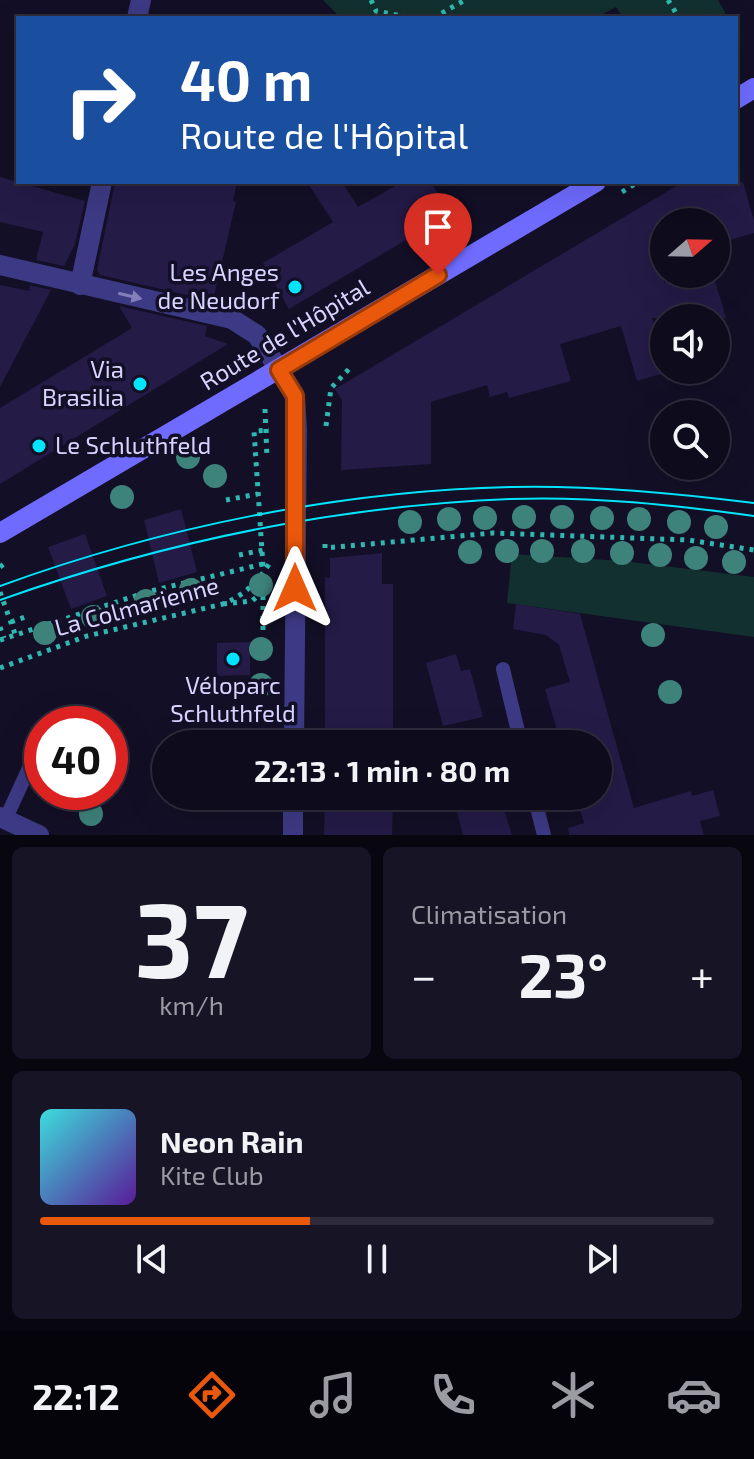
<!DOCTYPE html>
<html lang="fr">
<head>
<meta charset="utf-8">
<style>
	:root { --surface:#0e0b1c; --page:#171425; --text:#f1f3f6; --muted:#9b9ba3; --line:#2e2b3b; --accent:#ea580c }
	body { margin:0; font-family:"Exo 2",sans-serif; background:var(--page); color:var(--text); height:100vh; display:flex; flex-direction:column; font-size:30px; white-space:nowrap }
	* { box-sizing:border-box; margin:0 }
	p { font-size:26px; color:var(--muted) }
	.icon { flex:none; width:44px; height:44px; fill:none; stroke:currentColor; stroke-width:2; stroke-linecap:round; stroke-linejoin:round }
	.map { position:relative; height:835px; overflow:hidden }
	.drawer { display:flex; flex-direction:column; gap:12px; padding:12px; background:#08060f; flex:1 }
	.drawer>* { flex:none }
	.top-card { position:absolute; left:16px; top:16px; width:722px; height:168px; border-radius:0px; box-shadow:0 8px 32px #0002,0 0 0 2px var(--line); background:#1a4fa0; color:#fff; overflow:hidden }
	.needle { width:52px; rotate:70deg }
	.fabs { position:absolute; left:650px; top:208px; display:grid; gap:16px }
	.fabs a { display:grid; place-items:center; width:80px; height:80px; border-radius:50%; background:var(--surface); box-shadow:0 8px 32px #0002,0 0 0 2px var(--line); font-size:40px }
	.speed { position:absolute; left:24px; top:706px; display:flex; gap:16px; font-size:40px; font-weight:700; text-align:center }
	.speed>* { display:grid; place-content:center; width:104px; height:104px; border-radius:50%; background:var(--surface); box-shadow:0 8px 32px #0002,0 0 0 2px var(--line); line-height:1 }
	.speed .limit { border:12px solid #d22; background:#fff; color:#111 }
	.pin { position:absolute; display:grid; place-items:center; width:68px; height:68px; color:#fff; margin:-82px -34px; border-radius:50% 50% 50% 0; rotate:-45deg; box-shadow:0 0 8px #0007 }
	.pin .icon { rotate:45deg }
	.me { position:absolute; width:88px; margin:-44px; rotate:0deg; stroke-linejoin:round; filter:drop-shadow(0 0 6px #0008) }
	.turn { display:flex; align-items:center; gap:28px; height:168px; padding:0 32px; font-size:36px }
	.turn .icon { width:104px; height:104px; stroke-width:2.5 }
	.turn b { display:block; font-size:56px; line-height:68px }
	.big { font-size:60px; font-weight:700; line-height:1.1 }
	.drawer .card { flex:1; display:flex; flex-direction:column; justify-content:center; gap:12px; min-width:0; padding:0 28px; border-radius:12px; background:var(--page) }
	.drawer .dial { align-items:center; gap:0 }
	.dial b { font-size:104px; line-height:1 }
	.song { display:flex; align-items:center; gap:24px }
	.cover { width:96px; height:96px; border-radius:12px; background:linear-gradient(135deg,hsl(180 70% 55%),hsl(270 70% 35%)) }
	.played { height:8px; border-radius:4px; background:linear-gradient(90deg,var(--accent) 40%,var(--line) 40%) }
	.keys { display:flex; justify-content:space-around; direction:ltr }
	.heat { display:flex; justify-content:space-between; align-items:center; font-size:44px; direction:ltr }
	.drawer .tiles { flex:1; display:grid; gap:12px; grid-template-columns:1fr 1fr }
	.card:last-child { grid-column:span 2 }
	.trip { position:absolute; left:152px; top:730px; width:460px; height:80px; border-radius:40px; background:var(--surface); box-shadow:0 8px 32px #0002,0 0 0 2px var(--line); font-weight:700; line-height:80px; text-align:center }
	.dock { display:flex; height:128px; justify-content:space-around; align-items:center; background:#06040b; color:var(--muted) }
	.dock .icon { width:56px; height:56px }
	.dock .selected { color:var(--accent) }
	.dock b { font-size:36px; color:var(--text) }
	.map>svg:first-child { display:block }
	.green { fill:#12302f }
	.building { fill:#241b47 }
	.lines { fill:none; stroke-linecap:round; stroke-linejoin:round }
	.path { stroke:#2fb8b0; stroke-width:5; stroke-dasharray:4 6; stroke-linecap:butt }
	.service { stroke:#3d3a85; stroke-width:14 }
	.minor { stroke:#3d3a85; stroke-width:20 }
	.tertiary { stroke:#3d3a85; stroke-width:20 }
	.secondary { stroke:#6f6bff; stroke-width:20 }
	.tram { stroke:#00e5ff; stroke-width:2 }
	.tree { fill:#3d827b }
	.oneway { fill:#837fbc }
	.route-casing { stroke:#983908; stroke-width:20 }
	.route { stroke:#ea580c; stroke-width:14 }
	.poi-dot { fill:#00e5ff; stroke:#130f26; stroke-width:3 }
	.labels { text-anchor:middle; stroke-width:7; stroke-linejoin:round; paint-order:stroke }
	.poi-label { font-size:24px; fill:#d9d4ff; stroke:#130f26; text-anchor:end }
	.street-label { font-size:24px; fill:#d9d4ff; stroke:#130f26 }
</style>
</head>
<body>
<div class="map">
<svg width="754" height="835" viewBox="0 0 754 835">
	<rect width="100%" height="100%" fill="#130f26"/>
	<path class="green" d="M323 0H718L728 18H623L616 7 596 18H341Z
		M512 554 623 561 754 577V637L507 603Z"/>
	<path class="building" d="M0 177 85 201 75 244 64 266 36 260 43 232 0 222Z
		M115 182H237L233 201 236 202 213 301 100 275 97 270Z
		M307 182H342L358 207 402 182H431L450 214 289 309 263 263 333 222Z
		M683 182H743L754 221V233L716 244V222H664V283L693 274H713L726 318H652L664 361V370L667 372 637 381 621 326 560 344 571 381 509 398 507 392 490 397 487 385 431 402V464L341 470 342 400 335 389Z
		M0 285 29 291 30 285 51 290 0 387Z
		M119 306 207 326 205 336 228 344 0 484V408L132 328Z
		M181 509 197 572 159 583 144 520Z
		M85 534 107 596 71 609 48 547Z
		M382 553V584H393V744H325V577L330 578V558Z
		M516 604 580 614 634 808 691 791 692 796 713 790 720 816 700 821 704 835H569L568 828 584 823 576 796H598V744H561L545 689 570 682 559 645 546 635 513 629Z
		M250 642V675L217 676V643Z
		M456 654 461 671 470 669 483 717 443 726 426 663Z
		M325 796H393L392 835H324Z
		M460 796H500L512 835H463L456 808 462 806Z"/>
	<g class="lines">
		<path class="path" d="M371 0 376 11 412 18
			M668 0 679 18
			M433 18 465 0
			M622 192 638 182
			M265 409 267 458
			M326 426 331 388 349 369
			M226 500 258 494
			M325 544V548L493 533 688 540 754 550
			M239 555 263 550
			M263 566 254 431 269 430
			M0 567 4 564
			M263 576V635
			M0 592 15 634
			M223 604 252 601 268 587
			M11 622 25 617
			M0 627 4 638
			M0 640 147 592 263 564
			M0 668 87 636 223 604C244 595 257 583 269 564"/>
		<path class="service" d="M503 669 521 744
			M534 796 544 835
			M5 820 42 740"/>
		<path class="minor" d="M137 18 141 0
			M0 265 232 319 257 335 279 370
			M80 285 102 182"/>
		<path class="tertiary" d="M279 370 295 396 297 429 294 744
			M0 817 39 835
			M293 835V796"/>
		<path class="secondary" d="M736 99 754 88
			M0 533 596 182"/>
		<path class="tram" d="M0 586C162 527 339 491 512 487 592 485 674 493 754 503
			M0 600C164 542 337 506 511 499 592 496 674 505 754 516"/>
	</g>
	<g class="tree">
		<circle cx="188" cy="457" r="12"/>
		<circle cx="215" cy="476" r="12"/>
		<circle cx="122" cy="497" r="12"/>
		<circle cx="524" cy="517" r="12"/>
		<circle cx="562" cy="517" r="12"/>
		<circle cx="485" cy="518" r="12"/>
		<circle cx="602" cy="518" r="12"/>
		<circle cx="449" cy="519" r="12"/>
		<circle cx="639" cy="519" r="12"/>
		<circle cx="410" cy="522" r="12"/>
		<circle cx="679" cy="522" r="12"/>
		<circle cx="716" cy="527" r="12"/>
		<circle cx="507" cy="551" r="12"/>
		<circle cx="542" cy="551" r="12"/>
		<circle cx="583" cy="551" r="12"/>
		<circle cx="470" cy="552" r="12"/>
		<circle cx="622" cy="553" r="12"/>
		<circle cx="660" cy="555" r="12"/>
		<circle cx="696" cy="558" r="12"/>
		<circle cx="734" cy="562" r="12"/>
		<circle cx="261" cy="585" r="12"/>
		<circle cx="191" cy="590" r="12"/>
		<circle cx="146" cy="601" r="12"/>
		<circle cx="93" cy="617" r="12"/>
		<circle cx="45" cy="633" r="12"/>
		<circle cx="653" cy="635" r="12"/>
		<circle cx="261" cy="649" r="12"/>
		<circle cx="261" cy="685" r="12"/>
		<circle cx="670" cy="692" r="12"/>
		<circle cx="91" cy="814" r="12"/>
	</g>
	<defs><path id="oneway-solid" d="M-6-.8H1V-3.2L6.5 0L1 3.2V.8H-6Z" transform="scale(2)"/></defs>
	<use class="oneway" href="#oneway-solid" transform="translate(130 296) rotate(13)"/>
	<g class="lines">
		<defs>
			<path id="route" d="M295 588V396L279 370 438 275"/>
		</defs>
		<use href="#route" class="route-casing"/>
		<use href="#route" class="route"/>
	</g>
	<g class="poi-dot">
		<circle cx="295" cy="287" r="8"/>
		<circle cx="140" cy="384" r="8"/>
		<circle cx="39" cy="446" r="8"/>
		<circle cx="233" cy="659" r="8"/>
	</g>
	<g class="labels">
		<g class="poi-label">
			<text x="279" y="281">Les Anges<tspan x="279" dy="28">de Neudorf</tspan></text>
			<text x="124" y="378">Via<tspan x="124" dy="28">Brasilia</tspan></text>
			<text x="55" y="454" text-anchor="start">Le Schluthfeld</text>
			<text x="233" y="694" text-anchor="middle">Véloparc<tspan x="233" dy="28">Schluthfeld</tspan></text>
		</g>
		<g class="street-label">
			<text transform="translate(285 335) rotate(-31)" y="8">Route de l'Hôpital</text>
			<text transform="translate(137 607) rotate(-15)" y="8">La Colmarienne</text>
		</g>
	</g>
</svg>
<div class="fabs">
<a><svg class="needle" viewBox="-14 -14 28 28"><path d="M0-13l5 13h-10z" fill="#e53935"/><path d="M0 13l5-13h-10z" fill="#9b9ba3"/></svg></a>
<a><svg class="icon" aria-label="sound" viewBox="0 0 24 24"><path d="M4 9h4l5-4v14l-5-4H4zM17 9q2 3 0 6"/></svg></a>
<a><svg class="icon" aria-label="search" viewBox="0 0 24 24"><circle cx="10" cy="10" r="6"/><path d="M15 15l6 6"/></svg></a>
</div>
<div class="speed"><div class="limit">40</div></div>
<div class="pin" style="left:438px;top:275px;background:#d93025"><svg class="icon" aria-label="arrive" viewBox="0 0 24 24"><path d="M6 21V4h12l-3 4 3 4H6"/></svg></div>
<svg class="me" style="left:295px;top:588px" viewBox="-20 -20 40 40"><path d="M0-17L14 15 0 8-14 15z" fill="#ea580c" stroke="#fff" stroke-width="4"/></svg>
<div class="trip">22:13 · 1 min · 80 m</div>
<div class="top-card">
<div class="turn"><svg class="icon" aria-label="right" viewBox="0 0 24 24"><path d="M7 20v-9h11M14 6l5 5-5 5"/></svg><div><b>40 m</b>Route de l'Hôpital</div></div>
</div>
</div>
<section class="drawer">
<div class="tiles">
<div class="card dial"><b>37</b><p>km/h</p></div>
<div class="card"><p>Climatisation</p>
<div class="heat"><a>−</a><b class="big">23°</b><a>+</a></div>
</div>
<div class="card">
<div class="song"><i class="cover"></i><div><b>Neon Rain</b><p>Kite Club</p></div></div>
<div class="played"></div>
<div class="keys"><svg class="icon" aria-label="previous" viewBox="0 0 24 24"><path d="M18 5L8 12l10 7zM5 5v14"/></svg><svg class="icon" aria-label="pause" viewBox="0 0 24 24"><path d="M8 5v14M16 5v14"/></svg><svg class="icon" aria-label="next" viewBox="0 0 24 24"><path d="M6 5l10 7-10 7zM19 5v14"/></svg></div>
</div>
</div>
</section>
<nav class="dock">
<b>22:12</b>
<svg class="icon selected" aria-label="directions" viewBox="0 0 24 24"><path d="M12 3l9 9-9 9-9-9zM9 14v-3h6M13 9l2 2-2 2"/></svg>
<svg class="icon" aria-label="music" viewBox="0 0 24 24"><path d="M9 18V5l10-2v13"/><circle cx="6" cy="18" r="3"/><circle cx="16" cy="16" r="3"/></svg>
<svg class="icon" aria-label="phone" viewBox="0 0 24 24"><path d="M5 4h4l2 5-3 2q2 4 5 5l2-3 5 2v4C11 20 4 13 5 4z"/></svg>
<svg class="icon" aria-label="climate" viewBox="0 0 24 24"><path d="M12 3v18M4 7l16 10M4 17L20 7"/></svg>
<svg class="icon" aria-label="car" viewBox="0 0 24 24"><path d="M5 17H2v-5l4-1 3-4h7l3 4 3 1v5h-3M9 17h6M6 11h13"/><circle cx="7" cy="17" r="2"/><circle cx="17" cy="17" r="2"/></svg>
</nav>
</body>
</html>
